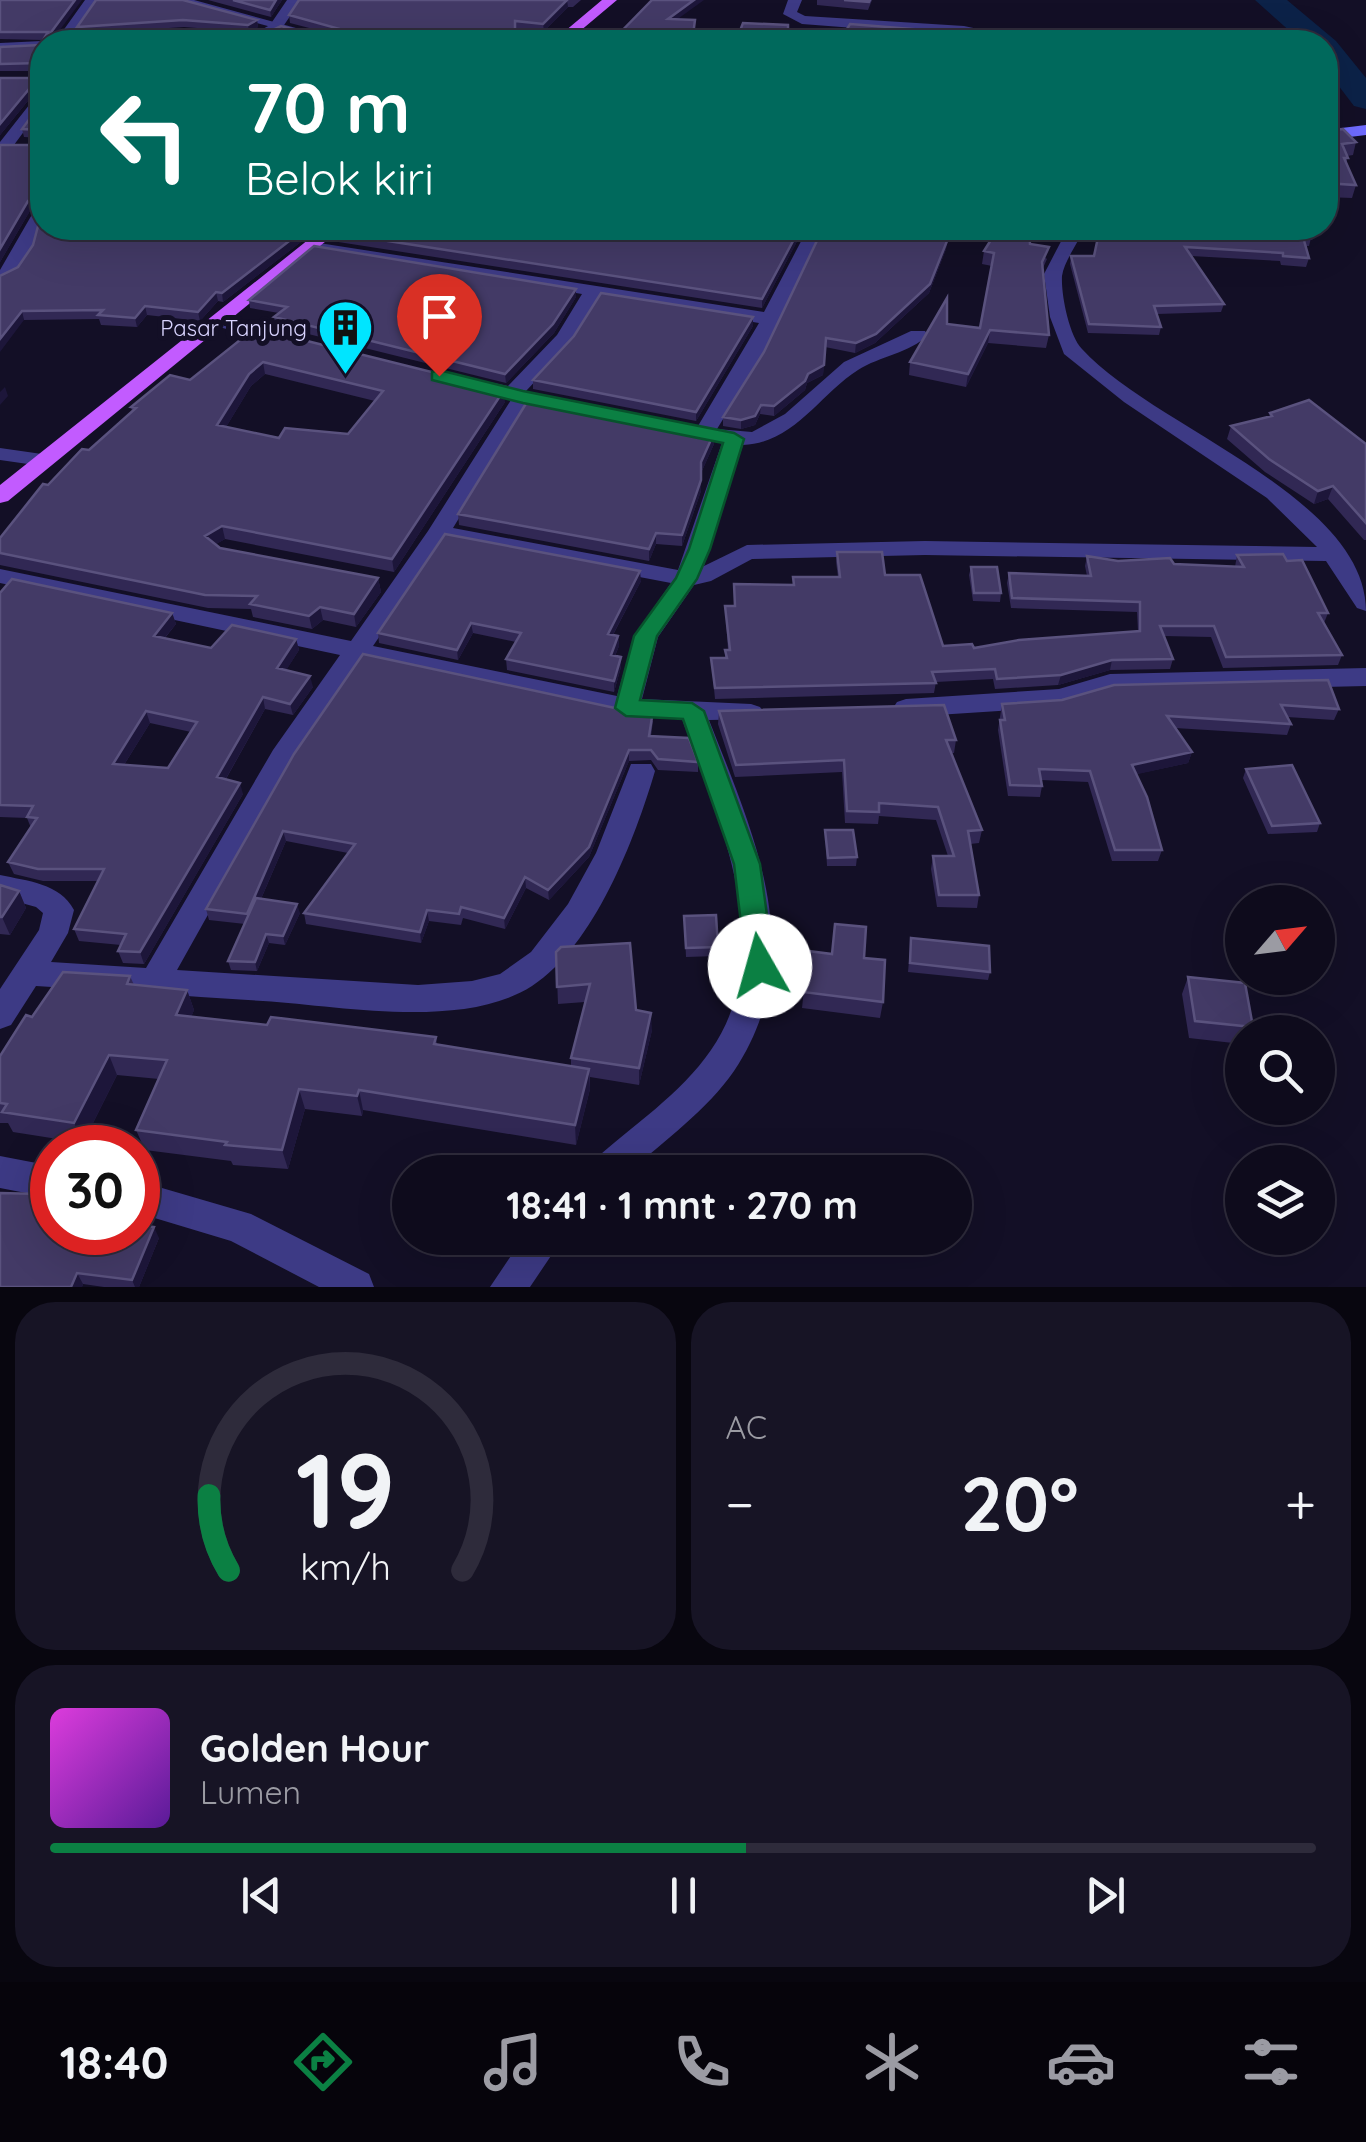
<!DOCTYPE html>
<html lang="id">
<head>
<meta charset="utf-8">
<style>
	:root { --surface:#0e0b1c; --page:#171425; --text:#f1f3f6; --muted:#9b9ba3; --line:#2e2b3b; --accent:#0b8043 }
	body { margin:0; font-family:Quicksand,sans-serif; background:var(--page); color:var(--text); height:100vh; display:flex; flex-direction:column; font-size:38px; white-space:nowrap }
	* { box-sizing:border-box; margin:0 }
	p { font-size:32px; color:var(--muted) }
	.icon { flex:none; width:55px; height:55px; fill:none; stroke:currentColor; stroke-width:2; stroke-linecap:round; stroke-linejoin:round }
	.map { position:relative; height:1287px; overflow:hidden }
	.details { display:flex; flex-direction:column; gap:15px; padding:15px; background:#08060f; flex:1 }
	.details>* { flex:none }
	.guide { position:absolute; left:30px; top:30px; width:1308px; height:210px; border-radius:40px; box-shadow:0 10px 40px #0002,0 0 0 2px var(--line); background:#00695c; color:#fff; overflow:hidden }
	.needle { width:65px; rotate:62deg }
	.fabs { position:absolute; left:1225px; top:885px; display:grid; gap:20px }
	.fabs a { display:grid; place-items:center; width:110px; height:110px; border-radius:50%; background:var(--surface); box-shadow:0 10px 40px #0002,0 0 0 2px var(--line); font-size:50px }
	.speed { position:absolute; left:30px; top:1125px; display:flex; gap:20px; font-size:50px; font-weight:700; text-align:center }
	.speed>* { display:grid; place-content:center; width:130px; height:130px; border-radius:50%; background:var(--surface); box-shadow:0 10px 40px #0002,0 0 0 2px var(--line); line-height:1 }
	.speed .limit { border:15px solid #d22; background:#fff; color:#111 }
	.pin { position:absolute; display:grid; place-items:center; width:85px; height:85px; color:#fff; margin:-102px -42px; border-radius:50% 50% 50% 0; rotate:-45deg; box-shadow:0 0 10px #0007 }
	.pin .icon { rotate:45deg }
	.me { position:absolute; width:110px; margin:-55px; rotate:353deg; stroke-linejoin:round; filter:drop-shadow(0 0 8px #0008) }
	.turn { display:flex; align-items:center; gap:35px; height:210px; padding:0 50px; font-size:45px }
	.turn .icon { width:130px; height:130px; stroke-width:2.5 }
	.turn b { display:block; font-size:70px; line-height:85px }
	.big { font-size:75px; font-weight:700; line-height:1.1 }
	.details .tile { flex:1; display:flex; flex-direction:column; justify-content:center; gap:15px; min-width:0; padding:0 35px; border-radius:40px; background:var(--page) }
	.details .dial { align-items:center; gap:0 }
	.dial svg { height:260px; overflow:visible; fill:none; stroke:var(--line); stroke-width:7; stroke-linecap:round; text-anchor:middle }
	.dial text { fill:var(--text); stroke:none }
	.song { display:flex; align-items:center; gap:30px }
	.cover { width:120px; height:120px; border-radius:15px; background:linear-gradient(135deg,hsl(300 70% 55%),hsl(270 70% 35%)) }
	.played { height:10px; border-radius:5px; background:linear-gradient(90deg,var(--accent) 55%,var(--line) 55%) }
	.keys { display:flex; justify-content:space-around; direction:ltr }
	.heat { display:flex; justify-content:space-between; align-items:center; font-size:55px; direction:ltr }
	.details .tiles { flex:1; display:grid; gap:15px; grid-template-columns:1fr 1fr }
	.tile:last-child { grid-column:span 2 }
	.trip { position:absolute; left:392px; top:1155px; width:580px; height:100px; border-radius:50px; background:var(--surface); box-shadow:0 10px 40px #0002,0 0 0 2px var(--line); font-weight:700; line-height:100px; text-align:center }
	.tabs { display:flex; height:160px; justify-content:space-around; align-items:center; background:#06040b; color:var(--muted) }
	.tabs .icon { width:70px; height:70px }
	.tabs .selected { color:var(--accent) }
	.tabs b { font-size:45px; color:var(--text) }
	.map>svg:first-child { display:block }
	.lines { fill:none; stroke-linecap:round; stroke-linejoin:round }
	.river { fill:#0c2248; fill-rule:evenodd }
	.minor { fill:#3d3a85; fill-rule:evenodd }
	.tertiary { fill:#3d3a85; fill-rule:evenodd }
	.secondary { fill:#6f6bff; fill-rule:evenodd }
	.primary { fill:#c25bff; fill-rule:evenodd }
	.wall { fill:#312854; fill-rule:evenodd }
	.shaded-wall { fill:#1d163a }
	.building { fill:#433a66; stroke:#5a527e; stroke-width:2.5; fill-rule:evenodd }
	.route { fill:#0b8043; stroke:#07532c; stroke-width:2.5 }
	.labels { text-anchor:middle; stroke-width:10; stroke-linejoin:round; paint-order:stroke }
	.far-poi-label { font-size:22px; fill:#d9d4ff; stroke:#130f26; text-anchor:end }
</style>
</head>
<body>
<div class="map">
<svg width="1366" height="1287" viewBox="0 0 1366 1287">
	<rect width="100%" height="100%" fill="#130f26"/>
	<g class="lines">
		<path class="river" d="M1255 0H1287L1336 41 1366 78V109L1354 106 1325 68V42H1302Z"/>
		<path class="minor" d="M85 0H99L69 42H55Z
			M287 0H301L280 31 258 42 184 39 72 42 79 38 184 31 250 36 270 25Z
			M788 0H802L797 12 805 16 964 26 1039 42 802 24 783 14Z
			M42 42V49L0 51V43L42 41 47 42Z
			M42 94V107L11 149H0V142L37 95Z
			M42 206C44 233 28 275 0 286V270L34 211Z
			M808 228H825L760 359 717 429 752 432 785 414 844 362 911 331H925L928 335C910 353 880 356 858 370 819 395 794 443 743 445L704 566 747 545 925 541 1317 547 1267 498 1124 402 1064 354 1050 317 1044 274 1068 228H1084C1079 242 1064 261 1062 276 1061 295 1069 335 1082 349 1151 426 1366 496 1366 611L1357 608 1326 561 925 555 752 559 711 581 694 585 658 637 642 699 751 704 760 707 764 713 760 719 709 720C754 835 811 956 734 1071 707 1110 664 1141 629 1172H588L593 1161C632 1126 681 1094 711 1050 780 950 719 820 682 719L627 716 363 660 293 763 177 970 418 985 472 981 500 974 531 952 568 904 596 853 631 764H651L655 771C635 839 594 946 532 986 463 1030 341 1006 263 1001 186 996 113 991 36 986L11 1025 0 1029V989L39 930 43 913 36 907 0 897V875C27 881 60 883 74 910L68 933 51 962 146 968 273 750 340 655 0 583V569L351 641 428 531 511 400 463 388 460 384 470 378 508 386 557 335 582 294 312 250 303 245 306 241 764 312ZM599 297 759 323 698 426 681 423 670 429 674 433 722 443 678 570 453 528 529 403 563 411 573 405 570 401 526 391 572 342ZM445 540 671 583 634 636 617 696 373 646Z
			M218 315 293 334 296 338 286 344 211 325 209 321Z
			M0 448 42 454 53 460 42 466 0 460Z
			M1366 668V686L1111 692 1059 707 906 717 897 714 893 708 897 702 906 699 1059 689 1110 674Z
			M0 1156 52 1166V1198L0 1188Z
			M138 1181 251 1214 369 1274 374 1287H319L231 1241 138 1213Z
			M523 1238H563L530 1287H490Z"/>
		<path class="tertiary" d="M172 0H194L347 42H326Z"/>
		<path class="secondary" d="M1366 125V135L1325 140V130Z"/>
		<path class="primary" d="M602 0H617L567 42H552Z
			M323 228H342L8 501 0 503V485Z"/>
	</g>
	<path class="wall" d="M0 0 54 38H325L340 36 290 23 289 15 299 0H581L573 7H568L544 31 516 29V42H42V91H36L0 135V78H40L42 71H0V47L40 45 43 40 0 39Z
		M96 0 257 20 258 27 249 32 184 27 79 34 77 27Z
		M208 0H282L271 17Z
		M817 0H872L868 10 817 5Z
		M42 102V206V203L31 209 0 262V145H42V138L24 137 22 129Z
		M1325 109 1326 130 1356 142 1353 155 1347 156V163L1356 185 1352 198 1325 197Z
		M319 228 223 302 218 301 200 321 147 315 137 327 101 325 99 319 24 320 0 276Z
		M336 228H804L762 308 332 241 330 232Z
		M1100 228 1311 238 1309 246H1305L1309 258 1306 267 1281 265 1280 261 1191 256 1224 304 1221 312 1157 314 1161 327 1159 335 1088 333 1070 264 1071 256H1094Z
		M947 241 946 249 929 293 875 343 855 353 825 347 823 375 807 383 805 390 774 416 760 414 755 425 741 429 723 426V417L764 352Z
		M1030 244 1047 259 1043 268 1049 335 1046 348 988 343 966 387 909 375 910 362 947 324 980 328 992 266 982 264 984 251Z
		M576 289V297L554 333 506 383 276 326 274 317 279 313 250 308 249 300Z
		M753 326 696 421 533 389V380Z
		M255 328 505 402 394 572 225 539 216 544 220 548 378 578 381 592 356 627 323 620 312 629 253 617 251 609 208 608 0 565V538L48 485 132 411 131 407 190 380ZM265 374 375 401 348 434 279 438 226 427 251 386Z
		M1270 413 1366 444V540H1364L1328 499 1314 504 1265 472 1227 439 1231 426 1269 417Z
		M714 433V444L701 473V491L682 546 656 544 649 561 459 525 458 514Z
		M837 552 885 575 943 646 974 648 1138 631 1137 612 1011 608 1007 583 1009 573 1087 576 1085 566 1087 556 1118 561 1235 567 1237 555 1287 561 1328 613 1324 623 1342 655 1338 665 1223 668 1211 637 1164 636 1173 659 1170 669 1110 670 1058 685 995 689 993 679 936 682 934 693 715 699 711 658H725V650H728L725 606H734L793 585V577H838L836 562Z
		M971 567 1001 593 1000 602 973 601 969 575Z
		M641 581 613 635 618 636 619 646 615 656 621 667 614 692 507 670 506 659 516 642 473 633 458 660 379 643 378 633Z
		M0 593 172 613 176 624 165 638 211 648 296 639 299 650 286 670 313 687 293 715 265 709 226 779 243 794 144 964 123 963 118 951 121 945 79 941 74 929 98 881H43L14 874 8 862 31 828 27 818 0 817ZM150 723 191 732 168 768 124 765Z
		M1114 685 1339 709 1334 720 1287 717 1291 724 1287 735 1175 728 1192 752 1188 763 1136 774 1162 850 1158 861H1112L1088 782 1041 780 1042 786 1040 797 1008 796 998 730 1002 704 1062 700Z
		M719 711 956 740 954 753H951L982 830 979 843 970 844 979 895 977 908 937 907 931 869 933 856H948L936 820 879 816 878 824 845 823 842 772 735 777 718 724Z
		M653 721 651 736 698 762V772L658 770 651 760 629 761 589 857 549 900 526 888 505 929 463 918 461 925 429 921 421 943 306 924 304 913 348 853 286 841 261 899 300 913 285 945 269 943 257 971 231 970 228 961 245 924 209 920 206 909 294 754Z
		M1246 769 1320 823 1317 832 1268 834 1243 778Z
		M825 830 857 857 856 866H827Z
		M0 885 19 891 26 908 10 935 0 934Z
		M684 916 718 947V956L686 957Z
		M911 938 990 972 988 980 908 972Z
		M808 951 864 958 883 1002 880 1018 802 1008Z
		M556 952 636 1010 652 1030 639 1085 590 1077V1089L576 1145 363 1110 362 1116 305 1109 288 1169 233 1165 231 1161 145 1150 136 1130 159 1079 117 1075 83 1143 13 1132 8 1123H0V1056L32 1017 130 976 134 985 187 990 194 1010 191 1017 267 1025 436 1037 437 1045 571 1066V1058L585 1002 558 1004Z
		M1188 977 1253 1027 1251 1032H1242V1044L1189 1038 1182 994Z
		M52 1232 159 1238 139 1287H104L83 1284 82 1287H0Z"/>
	<path class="shaded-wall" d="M75 0H82L51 42 49 35Z
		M276 0H282L271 17 270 10Z
		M567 0 568 7 544 31 543 24Z
		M694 0H704L668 26V19Z
		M257 20 258 27 249 32 248 25Z
		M34 83 36 91 0 135V124Z
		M40 194 42 202 31 209 0 262V249L28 201Z
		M306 228H319L223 302 222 293Z
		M800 228H804L762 308V299Z
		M947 241 946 249 929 293 875 343 855 353 856 343Z
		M576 289V297L554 333 506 383 505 374Z
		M216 292 218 301 200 321 198 312Z
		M145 306 147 315 137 327 135 318Z
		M22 311 24 320 0 352V339Z
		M753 317V326L696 421V412Z
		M990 330 988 343 966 387 968 374Z
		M263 362 265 374 251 386 220 437 217 425 249 374Z
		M824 365 823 375 807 383 805 390 774 416V406L808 374Z
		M5 387 8 396 0 405V392Z
		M504 390 505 402 394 572 392 559Z
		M761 405 760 414 755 425 741 429V420Z
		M714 433V444L701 473V462Z
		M701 480V491L682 546V535Z
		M1333 486 1328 499 1314 504 1318 491Z
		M222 526 225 539 208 549 205 536Z
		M656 533V544L649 561V549Z
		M640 571 641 581 608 644V634Z
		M378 578 381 592 356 627 354 614Z
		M320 607 323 620 312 629 309 616Z
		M172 613 176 624 157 647 154 636Z
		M471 623 473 633 458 660 457 650Z
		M618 636 619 646 611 665V655Z
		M296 639 299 650 280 680 277 668Z
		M621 657V667L614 692V681Z
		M1112 660 1110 670 1058 685 1061 675Z
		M310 676 313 687 293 715 290 704Z
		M263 697 265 709 220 789 217 777Z
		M146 711 150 723 117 776 113 764Z
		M629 750V761L589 857 549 900 548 890Z
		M1192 752 1188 763 1129 776 1132 765Z
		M240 783 243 794 144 964 140 952Z
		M283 831 286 841 250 924 247 914Z
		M525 877 526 888 505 929 504 918Z
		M19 891 26 908 10 935 2 917Z
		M297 904 300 913 285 945 283 936Z
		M427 910 429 921 421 943 420 932Z
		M266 934 269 943 257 971 255 962Z
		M187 990 194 1010 184 1036 176 1015Z
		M651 1013 652 1030 639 1085V1068Z
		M109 1055 117 1075 83 1143 74 1123Z
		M589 1069 590 1089 576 1145 575 1125Z
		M299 1089 305 1109 288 1169 282 1150Z
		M359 1090 363 1110 362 1116 357 1096Z
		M154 1227 159 1238 139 1287H135L132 1280Z
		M77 1273 83 1284 82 1287H71Z"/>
	<path class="building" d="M0 0H75L49 35 53 38H256L281 26 325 38 350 35 347 31 289 15 299 0H567L543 24 515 21V42H42V65L40 63 0 64V47L40 45 48 32H0Z
		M96 0H183L257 20 248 25 183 20 77 27Z
		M233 0H276L270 10Z
		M652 0H694L668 19 695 20 693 35 738 36 743 23 788 25V41L800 42H611Z
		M844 0H870L869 2Z
		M850 24 1038 39 1036 42H839Z
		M42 70V92V83H34L0 124V78H40Z
		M42 102V206L40 194 28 201 0 249V145H42V130L22 129Z
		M1325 120 1326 130 1343 129 1356 142 1342 144 1348 158H1344L1356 185 1325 183Z
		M42 211V228H306L222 293 216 292 198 312 145 306 135 318 98 315 103 310 22 311 0 339V276L18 267 33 245Z
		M337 228H800L762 299 330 232Z
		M823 228H947V241L930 284 876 334 856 343 826 338 824 365 808 374 805 381 774 406 761 405 755 416 741 420 723 417 764 352Z
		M997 228H1029L1030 244 1049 247 1042 262 1049 335 990 330 968 374 910 362 947 298V324L980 328 994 253 984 251 996 232Z
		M1100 228H1310L1311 238 1303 237 1309 258 1283 256V253L1185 247 1224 304 1154 306 1161 327 1089 324 1071 256H1094Z
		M314 246 576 289 553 324 505 374 274 317 287 307 249 300Z
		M601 293 753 317 696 412 533 380 574 336Z
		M255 328 504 390 392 559 222 526 205 536 220 548 378 578 354 614 320 607 309 616 250 604 257 596 205 595 0 553V538L43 484 48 485 82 449 89 450 136 408 131 407 170 375 190 380ZM263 362 383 391 348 434 285 428 279 438 217 425 249 374Z
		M530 397 714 433 701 462V480L682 535 656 533 649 549 458 514Z
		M1309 400 1366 444V523L1333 486 1318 491 1269 459 1231 426 1272 416 1270 413Z
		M445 534 640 571 608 634 618 636 611 655 621 657 614 681 506 659 521 633 471 623 457 650 378 633Z
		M837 552H882L885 575H920L943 646 972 644 974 648 1019 640 1140 631V602L1012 598 1009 573 1091 576 1087 556 1118 561 1170 558 1174 564 1244 567 1237 555 1283 554 1287 561 1302 560 1328 613H1318L1342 655 1226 657 1214 626H1160L1173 659 1112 660 1061 675 997 679 995 669 932 672 936 683 715 688 711 658H727L725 650H730L725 606H735L734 584 794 585 793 577H840Z
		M971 567H997L1001 593H974Z
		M12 579 172 613 154 636 211 648 232 625 296 639 277 668 310 676 290 704 263 697 217 777 240 783 140 952 118 951 126 934 74 929 104 869H38L8 862 37 818 27 817 33 806 0 805V593ZM146 711 197 722 168 768 113 764Z
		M363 654 615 708 653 711 649 736 689 738 698 762 658 759 651 750H629L589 847 548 890 525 877 504 918 461 907 459 914 427 910 420 932 304 913 355 844 283 831 247 914 206 909 294 754Z
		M1328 680 1339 709 1281 705 1291 724 1167 716 1192 752 1132 765 1147 797 1162 850H1115L1090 771 1039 769 1042 786 1010 785 1000 720H1005L1002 704 1062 700 1114 685Z
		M944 705 956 740H946L982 830 968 831 979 895H939L933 856H954L938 807 879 803V812L847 811 844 760 736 765 719 711Z
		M1292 765 1320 823 1272 826 1246 769Z
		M825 830H853L857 857 828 858Z
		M0 885 19 891 2 917H0Z
		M256 898 297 904 283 936 266 934 255 962 228 961Z
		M716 915 718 947 686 948 684 916Z
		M835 924 866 927 864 958 885 960 883 1002 803 992 808 951 832 954Z
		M911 938 989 946 990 972 910 963Z
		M630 943 636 1010 651 1013 639 1068 571 1058 590 984 557 987 556 952 561 947Z
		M63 972 130 976 127 984 187 990 176 1015 267 1025 271 1017 436 1037 434 1044 589 1069 575 1125 359 1090 357 1096 299 1089 282 1150 225 1145 227 1142 136 1130 167 1060 109 1055 74 1123 2 1112 7 1104 0 1103V1056L26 1015 32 1017Z
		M1188 977 1245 983 1253 1027 1195 1021Z
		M42 1191 52 1193V1232H138V1225L154 1227 132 1280 77 1273 71 1287H0V1193L40 1194Z"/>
	<path class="route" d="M439 370 523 391 734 433 744 439 710 549 697 579 657 636 640 700 692 703 704 711 760 864 774 966 770 974 760 978 750 974 746 966 734 864 683 719 626 716 615 708 634 636 676 578 689 549 723 443 523 403 432 380V372Z"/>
	<defs>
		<symbol id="building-pin" viewBox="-11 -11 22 30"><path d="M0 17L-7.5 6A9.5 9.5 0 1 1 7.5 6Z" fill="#00e5ff" stroke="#130f26"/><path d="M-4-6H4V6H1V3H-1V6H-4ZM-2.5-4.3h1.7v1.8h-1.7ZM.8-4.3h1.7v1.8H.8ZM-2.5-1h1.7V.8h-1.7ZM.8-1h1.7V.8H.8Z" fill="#111"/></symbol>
	</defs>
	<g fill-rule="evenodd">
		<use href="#building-pin" x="314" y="296" width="63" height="86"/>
	</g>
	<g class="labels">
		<g class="far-poi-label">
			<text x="307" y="336">Pasar Tanjung</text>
		</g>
	</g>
</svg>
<div class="fabs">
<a><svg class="needle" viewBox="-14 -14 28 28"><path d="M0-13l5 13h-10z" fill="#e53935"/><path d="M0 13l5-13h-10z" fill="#9b9ba3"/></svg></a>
<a><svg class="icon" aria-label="search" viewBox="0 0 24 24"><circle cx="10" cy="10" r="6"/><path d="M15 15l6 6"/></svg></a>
<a><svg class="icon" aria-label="layers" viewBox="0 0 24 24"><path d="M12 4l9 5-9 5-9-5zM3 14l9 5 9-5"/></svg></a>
</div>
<div class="speed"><div class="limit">30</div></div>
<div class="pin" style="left:439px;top:376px;background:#d93025"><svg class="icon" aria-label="arrive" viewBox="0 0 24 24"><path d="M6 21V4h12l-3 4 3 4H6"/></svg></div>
<svg class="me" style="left:760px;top:966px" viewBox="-20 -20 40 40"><circle r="19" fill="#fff"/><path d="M0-13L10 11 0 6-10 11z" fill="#0b8043"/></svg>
<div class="trip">18:41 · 1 mnt · 270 m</div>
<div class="guide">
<div class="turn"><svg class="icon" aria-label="left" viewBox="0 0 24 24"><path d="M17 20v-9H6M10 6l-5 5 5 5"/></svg><div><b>70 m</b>Belok kiri</div></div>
</div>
</div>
<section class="details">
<div class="tiles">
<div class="tile dial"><svg viewBox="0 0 100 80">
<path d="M14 69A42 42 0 1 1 86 69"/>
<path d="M14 69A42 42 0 0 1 8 46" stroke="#0b8043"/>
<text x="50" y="56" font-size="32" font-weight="700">19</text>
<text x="50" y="72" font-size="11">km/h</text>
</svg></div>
<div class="tile"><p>AC</p>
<div class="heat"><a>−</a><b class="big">20°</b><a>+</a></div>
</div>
<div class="tile">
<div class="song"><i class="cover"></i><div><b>Golden Hour</b><p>Lumen</p></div></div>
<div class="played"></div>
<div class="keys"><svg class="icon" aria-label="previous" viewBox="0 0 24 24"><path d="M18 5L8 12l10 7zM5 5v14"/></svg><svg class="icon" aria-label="pause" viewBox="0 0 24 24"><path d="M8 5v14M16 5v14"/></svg><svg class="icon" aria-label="next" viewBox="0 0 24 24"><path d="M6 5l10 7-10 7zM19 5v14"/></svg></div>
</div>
</div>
</section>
<nav class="tabs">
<b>18:40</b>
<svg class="icon selected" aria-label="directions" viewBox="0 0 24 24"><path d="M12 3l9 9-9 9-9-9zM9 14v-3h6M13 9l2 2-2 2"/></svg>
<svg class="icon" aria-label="music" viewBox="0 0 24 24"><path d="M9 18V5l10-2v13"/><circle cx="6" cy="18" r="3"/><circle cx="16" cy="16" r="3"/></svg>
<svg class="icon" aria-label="phone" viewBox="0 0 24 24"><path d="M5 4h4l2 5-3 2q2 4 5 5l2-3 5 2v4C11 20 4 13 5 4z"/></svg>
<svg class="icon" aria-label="climate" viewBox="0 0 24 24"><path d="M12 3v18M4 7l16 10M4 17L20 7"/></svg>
<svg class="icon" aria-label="car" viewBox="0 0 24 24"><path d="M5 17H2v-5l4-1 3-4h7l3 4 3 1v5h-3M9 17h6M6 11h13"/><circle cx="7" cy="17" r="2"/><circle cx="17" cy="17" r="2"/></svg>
<svg class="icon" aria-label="filters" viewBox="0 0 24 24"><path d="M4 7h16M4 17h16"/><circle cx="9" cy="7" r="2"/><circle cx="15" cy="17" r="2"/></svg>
</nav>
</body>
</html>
